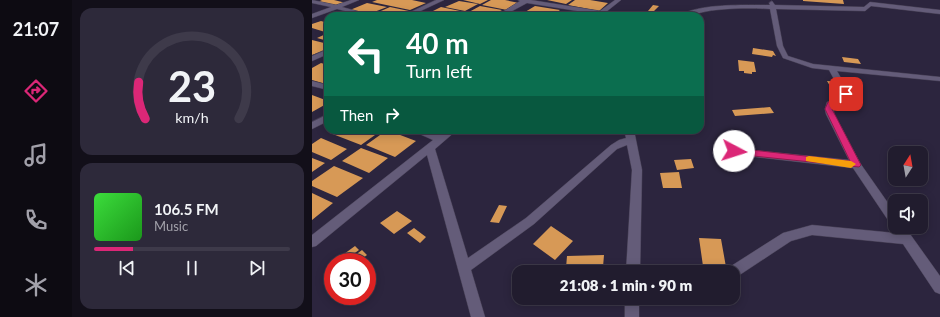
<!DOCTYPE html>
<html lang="en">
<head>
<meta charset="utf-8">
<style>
	:root { --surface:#211c2e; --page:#2d293a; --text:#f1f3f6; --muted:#a2a1aa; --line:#3e3a4a; --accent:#db2777 }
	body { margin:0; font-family:Lato,sans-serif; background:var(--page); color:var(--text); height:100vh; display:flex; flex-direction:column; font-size:15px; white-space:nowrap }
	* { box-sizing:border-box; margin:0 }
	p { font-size:13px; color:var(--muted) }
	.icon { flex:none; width:22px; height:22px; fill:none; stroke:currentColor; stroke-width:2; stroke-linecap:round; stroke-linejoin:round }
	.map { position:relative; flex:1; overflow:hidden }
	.panel { display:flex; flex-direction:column; gap:8px; padding:8px; background:#120f19; width:240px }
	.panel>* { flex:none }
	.guide { position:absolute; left:12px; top:12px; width:380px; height:122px; border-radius:12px; box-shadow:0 2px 10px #0003,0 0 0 1px var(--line); background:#0b6e4f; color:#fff; overflow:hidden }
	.needle { width:26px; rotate:11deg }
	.tools { position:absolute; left:576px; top:146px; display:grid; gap:8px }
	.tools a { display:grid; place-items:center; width:40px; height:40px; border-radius:8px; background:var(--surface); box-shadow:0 2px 10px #0003,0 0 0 1px var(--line); font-size:20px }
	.speed { position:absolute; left:12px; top:253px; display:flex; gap:8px; font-size:20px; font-weight:700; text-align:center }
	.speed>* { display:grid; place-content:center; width:52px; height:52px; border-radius:50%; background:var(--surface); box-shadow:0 2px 10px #0003,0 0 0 1px var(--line); line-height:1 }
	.speed .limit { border:6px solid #d22; background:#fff; color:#111 }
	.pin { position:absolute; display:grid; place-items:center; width:34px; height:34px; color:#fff; margin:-17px; border-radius:8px; box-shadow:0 2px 6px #0006 }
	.me { position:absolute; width:44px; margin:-22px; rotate:95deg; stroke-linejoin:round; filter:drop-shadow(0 0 3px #0008) }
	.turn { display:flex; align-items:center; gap:14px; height:84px; padding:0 16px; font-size:18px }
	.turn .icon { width:52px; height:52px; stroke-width:2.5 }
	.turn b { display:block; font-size:28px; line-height:34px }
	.then { display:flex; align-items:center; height:38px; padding:0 16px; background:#0003; gap:8px; font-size:15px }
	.panel .tile { flex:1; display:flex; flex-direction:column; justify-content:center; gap:6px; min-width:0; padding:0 14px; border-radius:12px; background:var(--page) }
	.panel .dial { align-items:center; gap:0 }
	.dial svg { height:104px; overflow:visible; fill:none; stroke:var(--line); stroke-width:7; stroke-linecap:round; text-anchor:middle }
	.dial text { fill:var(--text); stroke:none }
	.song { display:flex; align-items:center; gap:12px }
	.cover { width:48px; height:48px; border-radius:6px; background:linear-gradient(135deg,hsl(120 70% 55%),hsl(120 70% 35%)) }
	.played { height:4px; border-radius:2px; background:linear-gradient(90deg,var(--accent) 20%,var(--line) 20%) }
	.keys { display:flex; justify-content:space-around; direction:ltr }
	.trip { position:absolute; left:200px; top:265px; width:228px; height:40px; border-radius:12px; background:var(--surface); box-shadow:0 2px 10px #0003,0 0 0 1px var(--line); font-weight:800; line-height:40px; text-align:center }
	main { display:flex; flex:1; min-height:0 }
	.menu { display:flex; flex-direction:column; width:72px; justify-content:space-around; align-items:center; background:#0d0b12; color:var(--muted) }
	.menu .icon { width:28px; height:28px }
	.menu .active { color:var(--accent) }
	.menu b { font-size:18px; color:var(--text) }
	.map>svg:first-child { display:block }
	.building { fill:#d79956 }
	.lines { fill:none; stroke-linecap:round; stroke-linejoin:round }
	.minor-casing { stroke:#474055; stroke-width:1 }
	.minor { fill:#645c79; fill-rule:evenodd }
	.route { fill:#db2777; stroke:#8e194d }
	.slow { fill:#f59e0b }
</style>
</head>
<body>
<main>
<nav class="menu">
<b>21:07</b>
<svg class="icon active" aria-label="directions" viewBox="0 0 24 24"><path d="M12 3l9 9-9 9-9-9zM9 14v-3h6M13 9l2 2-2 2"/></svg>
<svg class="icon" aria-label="music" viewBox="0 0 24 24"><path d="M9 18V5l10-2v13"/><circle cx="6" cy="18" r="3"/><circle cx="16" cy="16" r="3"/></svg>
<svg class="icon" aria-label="phone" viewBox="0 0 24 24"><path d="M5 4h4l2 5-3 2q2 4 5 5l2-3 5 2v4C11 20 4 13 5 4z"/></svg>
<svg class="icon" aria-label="climate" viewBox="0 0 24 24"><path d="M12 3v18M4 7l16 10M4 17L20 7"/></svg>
</nav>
<section class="panel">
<div class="tile dial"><svg viewBox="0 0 100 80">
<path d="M14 69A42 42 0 1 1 86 69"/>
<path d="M14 69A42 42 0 0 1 9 41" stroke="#db2777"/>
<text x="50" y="56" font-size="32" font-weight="700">23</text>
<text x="50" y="72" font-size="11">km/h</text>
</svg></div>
<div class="tile">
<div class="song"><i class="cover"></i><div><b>106.5 FM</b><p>Music</p></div></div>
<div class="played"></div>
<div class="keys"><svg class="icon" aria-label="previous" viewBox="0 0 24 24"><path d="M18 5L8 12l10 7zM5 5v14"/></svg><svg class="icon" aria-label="pause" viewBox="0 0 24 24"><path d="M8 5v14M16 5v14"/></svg><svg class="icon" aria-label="next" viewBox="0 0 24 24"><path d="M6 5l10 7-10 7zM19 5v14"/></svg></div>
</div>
</section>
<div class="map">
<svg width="628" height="317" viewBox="0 0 628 317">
	<rect width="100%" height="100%" fill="#2c253e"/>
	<path class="building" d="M10 0H22L34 3 25 6 6 2Z
		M65 0H100L114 3 98 10 60 2Z
		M151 0H176L168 4Z
		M179 0H193L207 3 195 10 170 5Z
		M235 0H260L254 4Z
		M263 0H278L296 3 287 11 256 5Z
		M491 0H531L532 4 491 1Z
		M147 1 166 4 153 11 133 7Z
		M55 3 75 7 57 14 38 10Z
		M341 5 347 6 341 12 336 11Z
		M168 6 190 10 179 16 157 12Z
		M223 6 248 10 240 16 213 12Z
		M78 7 97 11 86 16 62 14Z
		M129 7 153 12 145 16 119 15 125 12 121 11Z
		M251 12 267 15V16H246Z
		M155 13 167 15V16H148Z
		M9 21 16 23V30L13 32 0 28V24Z
		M16 33V41L5 38Z
		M0 40 16 44V49L0 55Z
		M441 48 461 51 464 56 461 55 460 57 440 54Z
		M530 57 546 59 549 64 532 62Z
		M426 60 442 62 444 72H440V74L432 73V71H427Z
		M9 63 16 65V83L14 84 0 80V68Z
		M515 81 529 82 532 87 518 86Z
		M0 95 16 101V103L0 112Z
		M458 107 462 113 423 116 420 110Z
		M23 130H70L49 145 18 133Z
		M75 130 104 141 83 157 54 145Z
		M9 138 35 149 19 160 0 152V144Z
		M49 148 76 158 57 173 30 161Z
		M0 158 13 163 0 172Z
		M379 159 382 168 365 170 362 160Z
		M22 166 51 178 25 197 0 186V181Z
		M367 172 370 188H351L348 173Z
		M0 193 21 203 0 220Z
		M187 205 195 206 187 223 178 222Z
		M85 211 100 221 82 234 68 223Z
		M239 226 261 241 243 260 221 244Z
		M102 228 114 237 108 243 95 233Z
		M387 238 409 239 414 267 391 266Z
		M43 246 47 250 30 262H21Z
		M50 250 55 255 46 262H34Z
		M292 255 291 267 254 268 255 256Z"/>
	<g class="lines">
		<defs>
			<path id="minor" d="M0 0 24 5 39 0H47L30 7 63 16H53L25 9 0 18V14L19 7 0 3Z
				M124 0H132L98 16H90Z
				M206 0H219L288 11 303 0H309L294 12 313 16H287L284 14 215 3 191 16H184L208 1Z
				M460 1 463 5 552 7 558 2 628 10V14L559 6 553 11 464 9 471 46 476 56 501 64 628 77V81L525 71 538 94V99L522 105V114L548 163 583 213V227H593L628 276V294L623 292 591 244 500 235 479 241 426 276 421 278V272H414L416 268 471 233 500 225 583 233 580 226 541 168 408 153 403 150 408 147 537 160 514 114 513 109 515 102 530 98V94L517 70 500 68 471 58 465 46 458 9C440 8 422 8 404 10 392 11 380 16 367 16 385 3 435 5 458 5L457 3Z
				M16 49V54L0 61V56Z
				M0 81 16 85V90L0 86Z
				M16 114V121L0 129V122Z
				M101 130H114L127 135 134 130H145L123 149 156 258 214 218 299 145 307 140 314 138 312 130H322L330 170 328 272H314L320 170 315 145 305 149 222 224 159 270 173 317H159L115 155 4 246 0 247V235L121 140 103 132Z
				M313 298H327V317H313Z"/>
		</defs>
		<use href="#minor" class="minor-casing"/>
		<use href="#minor" class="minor"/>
	</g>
	<path class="route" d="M532 92H537L538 100 522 106 520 109 549 165 547 167 422 154 417 151 422 148 538 161 513 109 516 102 530 98Z"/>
	<path class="slow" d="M497 156 539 161 544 164 539 168 494 161V157Z"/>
</svg>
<div class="tools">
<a><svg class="needle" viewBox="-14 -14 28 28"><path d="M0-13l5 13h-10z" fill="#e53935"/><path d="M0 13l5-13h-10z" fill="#a2a1aa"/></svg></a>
<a><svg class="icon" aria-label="sound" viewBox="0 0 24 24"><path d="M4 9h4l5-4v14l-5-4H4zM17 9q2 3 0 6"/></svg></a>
</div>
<div class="speed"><div class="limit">30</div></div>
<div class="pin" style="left:534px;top:94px;background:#d93025"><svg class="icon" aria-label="arrive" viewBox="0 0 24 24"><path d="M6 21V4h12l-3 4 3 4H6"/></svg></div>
<svg class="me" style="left:422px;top:151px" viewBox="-20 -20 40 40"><circle r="19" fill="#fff"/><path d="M0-13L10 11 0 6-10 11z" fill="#db2777"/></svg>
<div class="trip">21:08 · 1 min · 90 m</div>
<div class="guide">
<div class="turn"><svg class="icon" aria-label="left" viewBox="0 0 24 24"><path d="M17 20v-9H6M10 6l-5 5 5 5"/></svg><div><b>40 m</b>Turn left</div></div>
<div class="then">Then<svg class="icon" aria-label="right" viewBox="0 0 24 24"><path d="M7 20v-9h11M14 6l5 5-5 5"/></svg></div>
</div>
</div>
</main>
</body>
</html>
